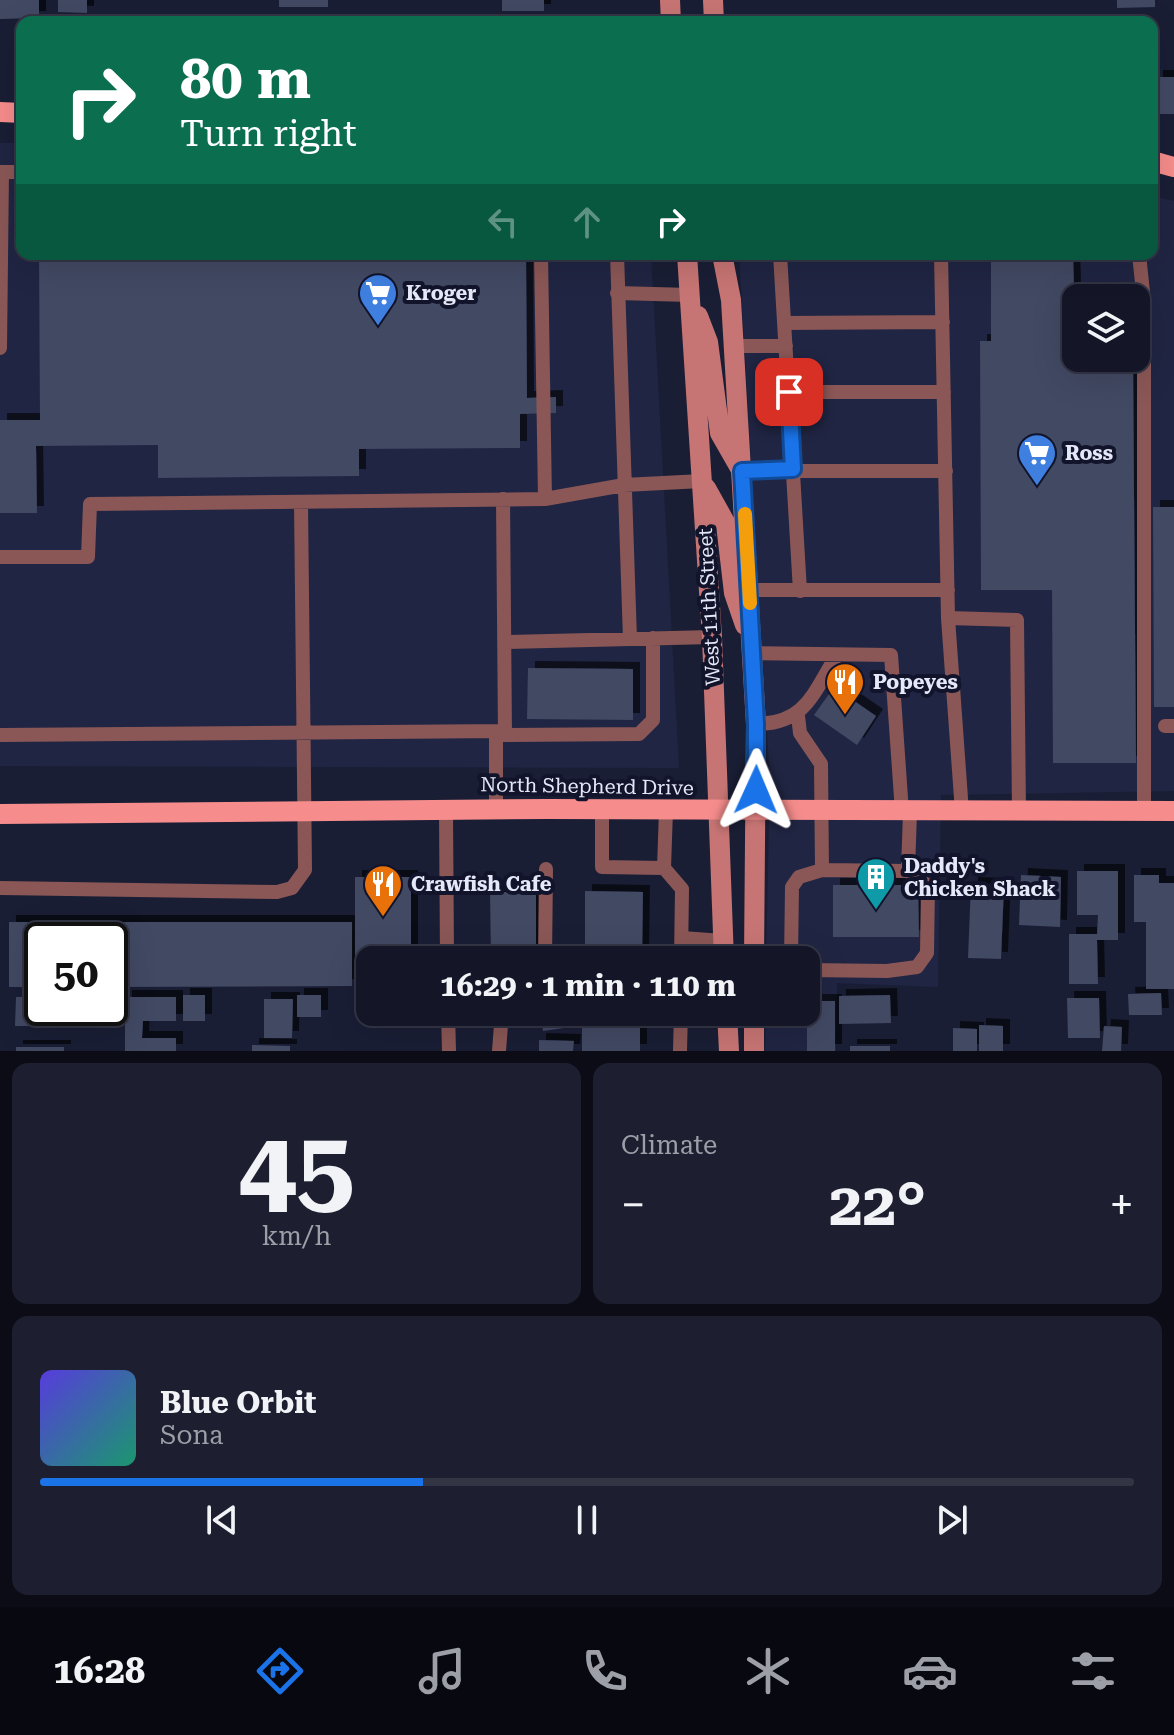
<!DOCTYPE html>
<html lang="en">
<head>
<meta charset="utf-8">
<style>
	:root { --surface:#141628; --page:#1d1f30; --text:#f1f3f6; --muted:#9d9fa8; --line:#333545; --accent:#1a73e8 }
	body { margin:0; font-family:"Roboto Serif",serif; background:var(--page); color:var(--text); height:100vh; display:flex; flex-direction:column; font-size:30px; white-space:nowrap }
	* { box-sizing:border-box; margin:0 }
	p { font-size:26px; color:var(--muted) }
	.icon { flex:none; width:44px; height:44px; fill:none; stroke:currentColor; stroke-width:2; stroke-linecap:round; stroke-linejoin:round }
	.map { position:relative; height:1051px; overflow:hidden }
	.sheet { display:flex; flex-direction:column; gap:12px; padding:12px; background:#0b0c16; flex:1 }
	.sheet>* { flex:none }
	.guide { position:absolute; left:16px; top:16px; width:1142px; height:244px; border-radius:16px; box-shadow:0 8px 32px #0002,0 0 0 2px var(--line); background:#0b6e4f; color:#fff; overflow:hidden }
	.controls { position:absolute; left:1062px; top:284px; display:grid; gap:16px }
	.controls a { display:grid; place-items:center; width:88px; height:88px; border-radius:16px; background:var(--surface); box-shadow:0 8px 32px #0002,0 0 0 2px var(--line); font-size:40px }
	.speed { position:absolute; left:24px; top:922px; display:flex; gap:16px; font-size:40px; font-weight:700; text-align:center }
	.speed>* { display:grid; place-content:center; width:104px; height:104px; border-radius:50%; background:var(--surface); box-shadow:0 8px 32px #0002,0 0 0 2px var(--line); line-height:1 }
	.speed .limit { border:4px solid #111; border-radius:12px; background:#fff; color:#111 }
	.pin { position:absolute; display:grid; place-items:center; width:68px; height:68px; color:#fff; margin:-34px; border-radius:16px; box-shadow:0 4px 12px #0006 }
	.me { position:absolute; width:88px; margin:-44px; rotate:1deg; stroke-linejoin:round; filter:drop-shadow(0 0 6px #0008) }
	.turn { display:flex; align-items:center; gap:28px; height:168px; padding:0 32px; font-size:36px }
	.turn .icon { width:104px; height:104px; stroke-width:2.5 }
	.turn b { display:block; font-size:56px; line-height:68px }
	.lanes { display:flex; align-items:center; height:76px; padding:0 32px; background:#0003; justify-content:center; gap:40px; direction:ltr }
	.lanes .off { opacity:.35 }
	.big { font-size:60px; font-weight:700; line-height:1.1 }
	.sheet .card { flex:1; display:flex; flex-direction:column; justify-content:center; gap:12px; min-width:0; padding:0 28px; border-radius:16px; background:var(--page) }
	.sheet .dial { align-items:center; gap:0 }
	.dial b { font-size:104px; line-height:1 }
	.song { display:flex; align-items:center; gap:24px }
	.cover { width:96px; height:96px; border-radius:12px; background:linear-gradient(135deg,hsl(250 70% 55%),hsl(160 70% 35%)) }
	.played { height:8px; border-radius:4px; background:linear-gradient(90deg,var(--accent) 35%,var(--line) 35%) }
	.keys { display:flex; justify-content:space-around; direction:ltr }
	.heat { display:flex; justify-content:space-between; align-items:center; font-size:44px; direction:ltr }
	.sheet .tiles { flex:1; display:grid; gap:12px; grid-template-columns:1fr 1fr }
	.card:last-child { grid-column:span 2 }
	.trip { position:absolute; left:356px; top:946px; width:464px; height:80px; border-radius:16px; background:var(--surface); box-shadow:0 8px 32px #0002,0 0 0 2px var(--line); font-weight:700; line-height:80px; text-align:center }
	.tab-bar { display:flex; height:128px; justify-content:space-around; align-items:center; background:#080910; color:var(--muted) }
	.tab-bar .icon { width:56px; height:56px }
	.tab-bar .current { color:var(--accent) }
	.tab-bar b { font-size:36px; color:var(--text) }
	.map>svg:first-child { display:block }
	.built { fill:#202543; fill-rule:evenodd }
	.building { fill:#424863; filter:url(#shadow) }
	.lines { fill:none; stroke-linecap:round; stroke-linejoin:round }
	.service { stroke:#8a5756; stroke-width:14 }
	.secondary { stroke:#c77574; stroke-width:20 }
	.primary { stroke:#f68d8c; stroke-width:20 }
	.route-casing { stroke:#114b97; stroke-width:20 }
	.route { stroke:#1a73e8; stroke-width:14 }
	.slow { stroke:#f59e0b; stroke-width:14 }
	.labels { text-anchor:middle; stroke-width:8; stroke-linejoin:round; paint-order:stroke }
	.poi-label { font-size:20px; font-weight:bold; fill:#e4e8f8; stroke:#11142b; text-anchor:start }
	.street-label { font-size:20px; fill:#e4e8f8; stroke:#11142b }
</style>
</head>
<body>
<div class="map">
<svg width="1174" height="1051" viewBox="0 0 1174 1051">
	<defs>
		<filter id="shadow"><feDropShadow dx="7" dy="-7" stdDeviation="0" flood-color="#0009"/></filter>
	</defs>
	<rect width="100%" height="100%" fill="#1a1e35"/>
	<path class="built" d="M0 143H22V254H651L679 768 0 766Z
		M1152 196 1174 201V791L941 795 938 987 837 983 836 1051H765L766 1012H806V960H766L770 783 739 254H1152ZM1076 298H1136V358H1076Z"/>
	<path class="building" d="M0 0H39V18L0 19Z
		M58 0H87V13L58 12Z
		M279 0H328V7H279Z
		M502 0H544V11H502Z
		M1117 0H1155V7L1117 8Z
		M1156 77H1174V114H1155Z
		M39 254H526L527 398 556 397V413L520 414V448L359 449V476L158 478V445L36 446 37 513H0V420H40Z
		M991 254H1073L1076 358H1133L1136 763H1053L1052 590H981L980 341H991Z
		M1153 507H1174V707H1154Z
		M528 668 633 669V720L527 719Z
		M834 687 876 716 857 745 814 715Z
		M1077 871H1118V940H1097L1098 984H1069V934H1097L1098 915H1077Z
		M1021 875 1061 877 1060 927 1019 925Z
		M1134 875H1159V883H1174V989H1146V922H1134Z
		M355 877H411V960H370V965H355Z
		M971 884 1004 885 1001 959 968 958Z
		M833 885H918L919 937H833Z
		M585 891 643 892 642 960H585Z
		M490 892H536V960H491Z
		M9 922H352V986L110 987V940H42V987H9Z
		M1161 993 1162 1015H1129L1128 994Z
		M183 995H205V1021H183Z
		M297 995H321V1017H297Z
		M890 995 891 1023 839 1024V996Z
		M16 997H42V1008H48V1026H15Z
		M125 997H176V1021H143L142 1038H176V1051H125Z
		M1067 998H1099L1100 1038H1068Z
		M264 999H293L292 1038H264Z
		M807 1001H835V1051H807Z
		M540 1012H569L571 1027 543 1031Z
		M582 1012H640V1051H582Z
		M979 1025 1003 1026V1051H979Z
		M1104 1026 1122 1027 1121 1051H1102Z
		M953 1028 977 1029V1051H953Z
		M539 1040 574 1041 573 1051H539Z
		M252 1045 290 1046V1051H252Z
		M850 1046H890V1051H850Z
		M16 1047H64V1051H16Z"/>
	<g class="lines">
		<path class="service" d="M0 172H22
			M541 254 545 499
			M617 254 630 639
			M780 254 800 591
			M941 254 948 618 962 812
			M1139 254 1144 302V811
			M617 293 690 295
			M784 323 943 322
			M734 346H786
			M0 348 2 172
			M789 392H944
			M742 471H946
			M503 499 505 735 639 734 653 720V638
			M0 557H88L90 504 545 499 624 485 702 481
			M750 590H948
			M948 618 1017 620 1019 812
			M505 642 712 637
			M753 653 891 655 902 812
			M798 716 800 733 821 764 822 870
			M756 724C806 724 813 693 837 655
			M1165 726H1174
			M0 735 505 731
			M446 809 447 960
			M496 809V732
			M602 810V867L664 868
			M666 810 664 868 682 889 681 960
			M908 871 910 812
			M0 888 277 892 292 888 305 870 301 502
			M682 938 723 941
			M545 960 546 869
			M791 960 792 887 799 877 822 870 908 871 928 886 927 953 917 967 887 971 806 970
			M448 1012 449 1051
			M499 1051 502 1012
			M680 1051 681 1012"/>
		<path class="secondary" d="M670 0 671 22
			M713 0 714 22
			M687 254 712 637 724 960
			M722 254 731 300 756 724 754 960
			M698 316 708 342 720 433 740 468
			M706 488 726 524 734 593 745 625
			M727 1012 729 1051
			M754 1051V1012"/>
		<path class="primary" d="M0 112 22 113
			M1152 161 1174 167
			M0 814 547 809 1174 811"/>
	</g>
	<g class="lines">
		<defs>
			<path id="route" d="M756 790V724L742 471 793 469 789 392"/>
		</defs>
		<use href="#route" class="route-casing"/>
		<use href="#route" class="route"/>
		<path class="slow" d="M745 514 750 603"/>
	</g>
	<defs>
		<symbol id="supermarket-pin" viewBox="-11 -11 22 30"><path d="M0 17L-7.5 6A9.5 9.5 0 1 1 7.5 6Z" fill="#3f7fe0" stroke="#11142b"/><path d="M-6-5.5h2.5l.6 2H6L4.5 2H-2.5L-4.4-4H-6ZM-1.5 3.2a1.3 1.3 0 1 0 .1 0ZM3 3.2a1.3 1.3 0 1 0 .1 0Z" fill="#fff"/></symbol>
		<symbol id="restaurant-pin" viewBox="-11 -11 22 30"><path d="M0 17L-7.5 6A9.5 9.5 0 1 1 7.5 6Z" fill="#e8710a" stroke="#11142b"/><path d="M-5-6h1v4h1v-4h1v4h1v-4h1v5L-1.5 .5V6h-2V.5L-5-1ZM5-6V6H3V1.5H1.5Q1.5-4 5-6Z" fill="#fff"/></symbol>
		<symbol id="building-pin" viewBox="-11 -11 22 30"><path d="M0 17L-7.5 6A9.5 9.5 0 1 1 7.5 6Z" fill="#0f9aa8" stroke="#11142b"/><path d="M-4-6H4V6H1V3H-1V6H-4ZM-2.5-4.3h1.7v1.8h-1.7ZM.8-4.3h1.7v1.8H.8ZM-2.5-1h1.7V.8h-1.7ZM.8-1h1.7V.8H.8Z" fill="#fff"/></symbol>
	</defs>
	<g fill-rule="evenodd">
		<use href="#supermarket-pin" x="356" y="271" width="44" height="60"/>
		<use href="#supermarket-pin" x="1015" y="431" width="44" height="60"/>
		<use href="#restaurant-pin" x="823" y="660" width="44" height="60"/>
		<use href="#building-pin" x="854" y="855" width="44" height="60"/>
		<use href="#restaurant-pin" x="361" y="862" width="44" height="60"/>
	</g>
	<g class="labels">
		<g class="poi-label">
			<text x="406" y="300">Kroger</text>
			<text x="1065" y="460">Ross</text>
			<text x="873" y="689">Popeyes</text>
			<text x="904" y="873">Daddy's<tspan x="904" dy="23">Chicken Shack</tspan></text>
			<text x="411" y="891">Crawfish Cafe</text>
		</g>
		<g class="street-label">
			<text transform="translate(709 607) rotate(-93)" y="7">West 11th Street</text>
			<text transform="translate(587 786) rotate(1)" y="7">North Shepherd Drive</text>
		</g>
	</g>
</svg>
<div class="controls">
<a><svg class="icon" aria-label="layers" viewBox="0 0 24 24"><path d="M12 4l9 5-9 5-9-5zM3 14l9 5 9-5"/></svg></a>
</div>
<div class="speed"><div class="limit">50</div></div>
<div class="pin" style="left:789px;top:392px;background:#d93025"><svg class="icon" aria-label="arrive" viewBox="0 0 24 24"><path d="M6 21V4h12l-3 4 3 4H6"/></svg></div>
<svg class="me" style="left:756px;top:790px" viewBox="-20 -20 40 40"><path d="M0-17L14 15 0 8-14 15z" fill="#1a73e8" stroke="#fff" stroke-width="4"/></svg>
<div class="trip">16:29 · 1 min · 110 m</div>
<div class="guide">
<div class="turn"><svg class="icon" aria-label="right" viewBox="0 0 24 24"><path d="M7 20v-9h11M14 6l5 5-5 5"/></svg><div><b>80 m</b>Turn right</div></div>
<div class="lanes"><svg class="icon off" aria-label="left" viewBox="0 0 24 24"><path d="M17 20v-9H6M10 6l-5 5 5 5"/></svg><svg class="icon off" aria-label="ahead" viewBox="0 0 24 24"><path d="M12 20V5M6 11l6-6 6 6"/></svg><svg class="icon" aria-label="right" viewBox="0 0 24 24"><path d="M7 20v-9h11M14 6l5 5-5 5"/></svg></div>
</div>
</div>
<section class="sheet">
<div class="tiles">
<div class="card dial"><b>45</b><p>km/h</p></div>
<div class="card"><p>Climate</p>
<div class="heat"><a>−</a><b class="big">22°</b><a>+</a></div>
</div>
<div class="card">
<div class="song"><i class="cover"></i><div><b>Blue Orbit</b><p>Sona</p></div></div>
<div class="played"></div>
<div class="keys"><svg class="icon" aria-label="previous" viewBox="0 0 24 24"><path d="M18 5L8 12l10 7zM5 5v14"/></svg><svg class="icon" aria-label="pause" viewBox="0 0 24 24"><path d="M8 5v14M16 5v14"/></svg><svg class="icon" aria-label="next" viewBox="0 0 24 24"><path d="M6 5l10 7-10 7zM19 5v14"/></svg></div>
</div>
</div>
</section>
<nav class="tab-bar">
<b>16:28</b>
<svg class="icon current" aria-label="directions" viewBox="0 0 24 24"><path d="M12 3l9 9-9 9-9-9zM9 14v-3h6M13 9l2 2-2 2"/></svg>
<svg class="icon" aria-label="music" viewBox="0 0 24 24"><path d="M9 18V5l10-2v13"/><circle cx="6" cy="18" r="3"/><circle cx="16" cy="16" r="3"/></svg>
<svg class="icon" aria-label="phone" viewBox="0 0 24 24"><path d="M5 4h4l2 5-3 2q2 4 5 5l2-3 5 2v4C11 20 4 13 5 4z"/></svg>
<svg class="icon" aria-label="climate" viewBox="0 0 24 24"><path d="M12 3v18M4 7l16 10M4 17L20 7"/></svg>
<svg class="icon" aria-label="car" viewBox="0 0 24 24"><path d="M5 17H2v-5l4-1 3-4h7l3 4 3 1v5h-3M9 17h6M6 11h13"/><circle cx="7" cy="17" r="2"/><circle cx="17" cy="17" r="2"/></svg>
<svg class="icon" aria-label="filters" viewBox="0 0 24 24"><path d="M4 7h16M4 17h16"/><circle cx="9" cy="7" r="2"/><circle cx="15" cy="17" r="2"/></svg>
</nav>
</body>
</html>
